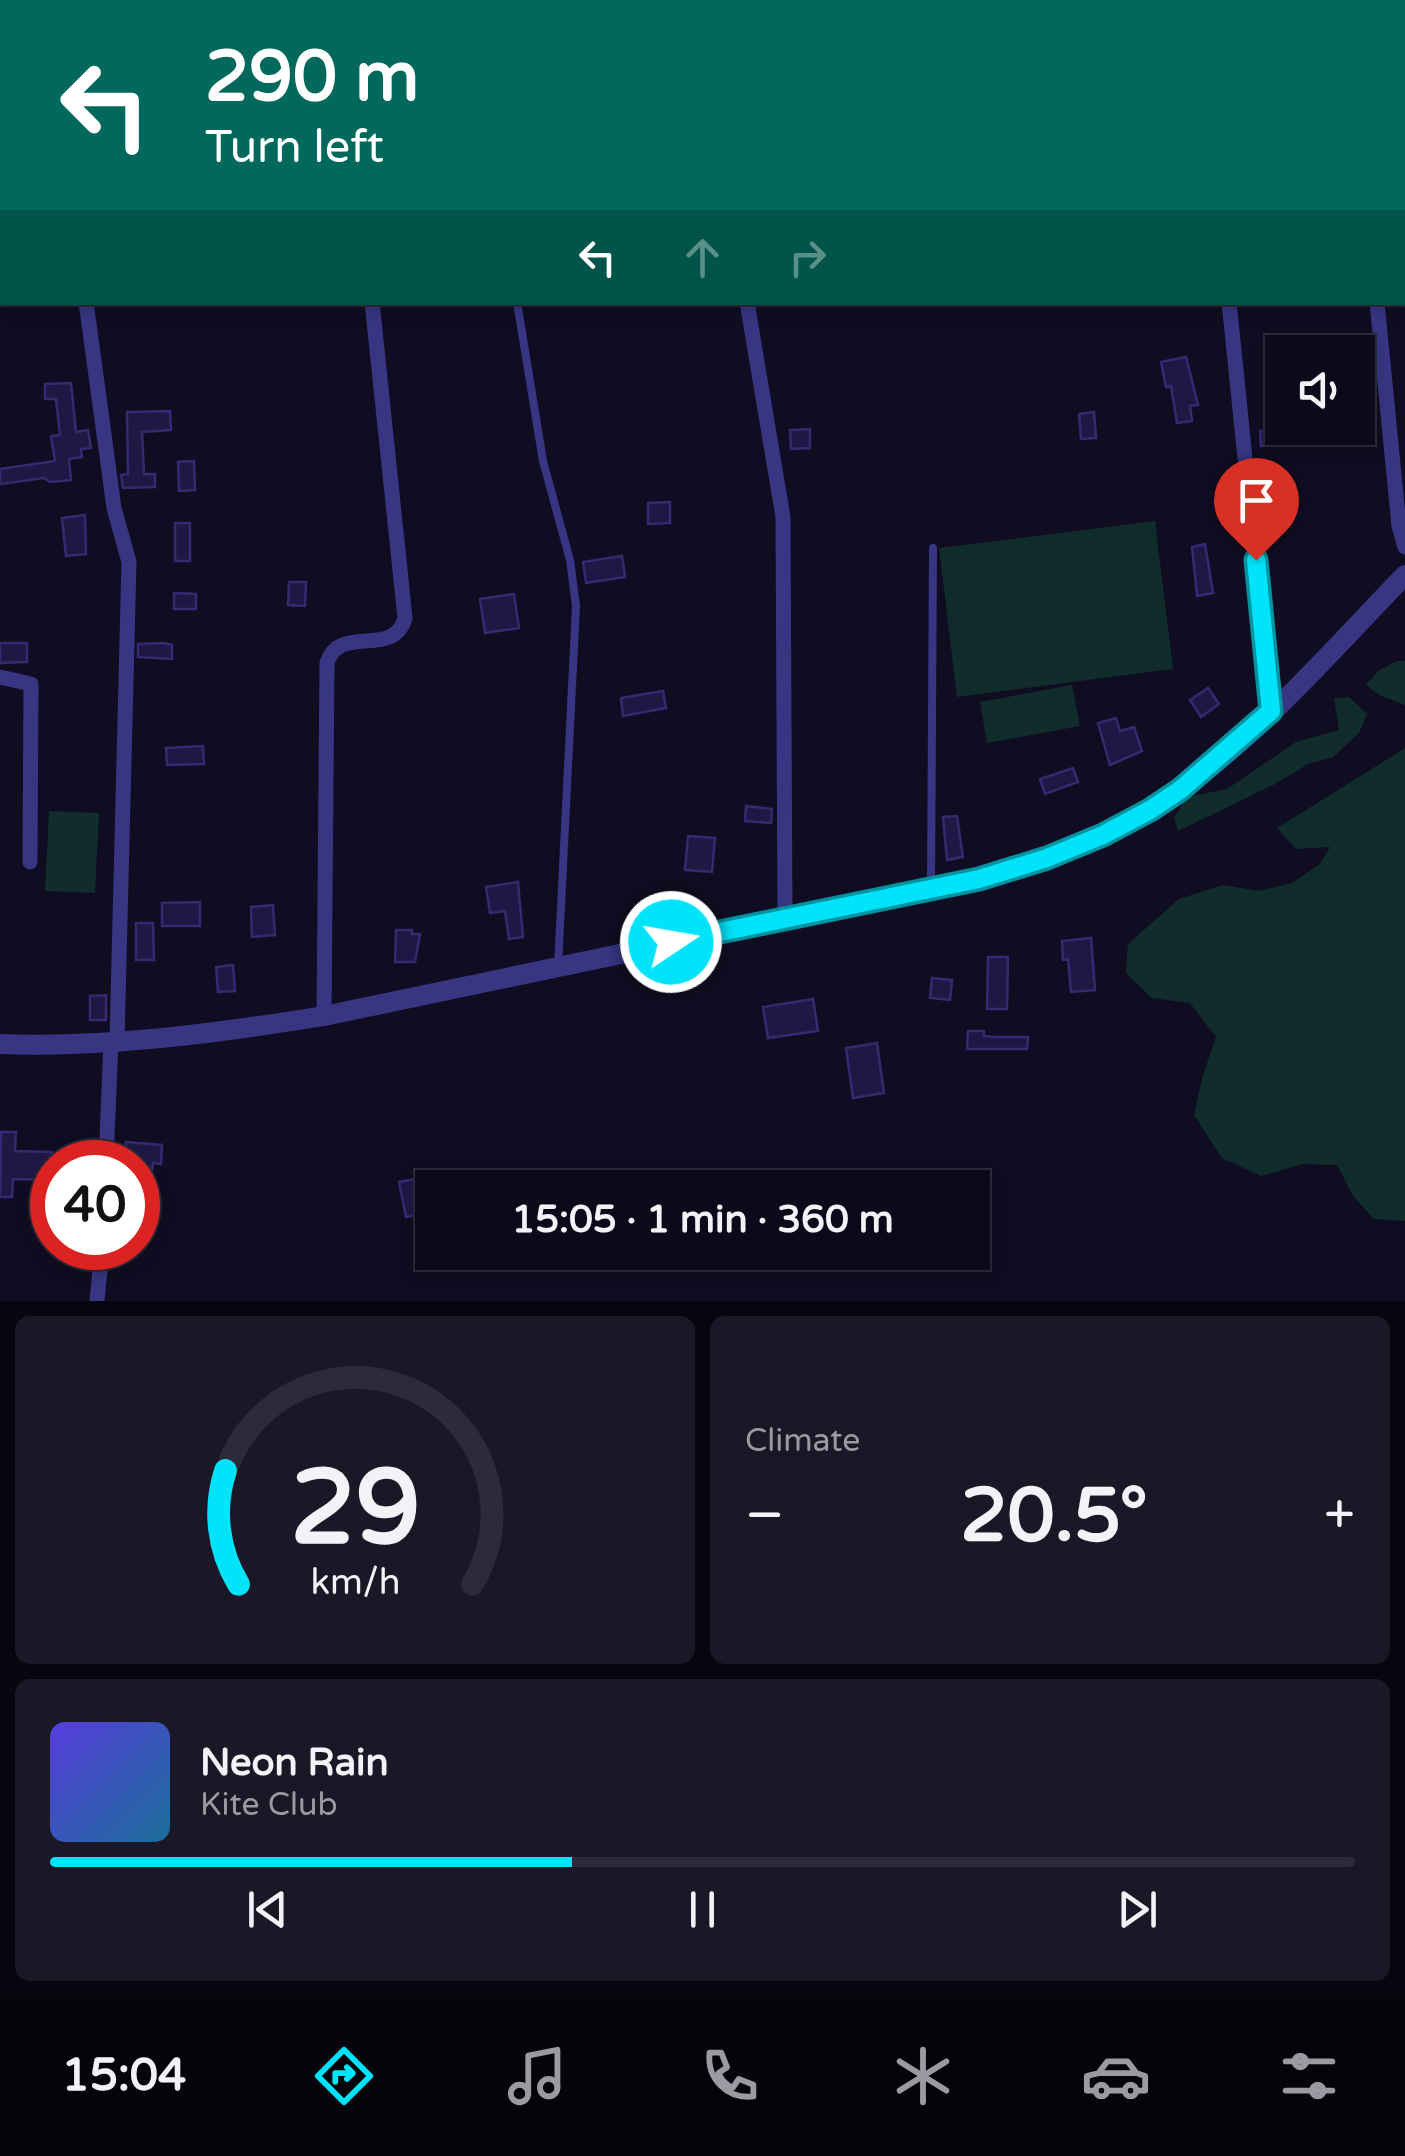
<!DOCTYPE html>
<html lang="en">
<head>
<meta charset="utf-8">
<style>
	:root { --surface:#0c0a1a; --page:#1a1827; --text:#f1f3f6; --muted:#9a9aa2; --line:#2c2b39; --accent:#00e3f9 }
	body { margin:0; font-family:"Varela Round",sans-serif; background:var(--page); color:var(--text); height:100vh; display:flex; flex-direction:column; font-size:38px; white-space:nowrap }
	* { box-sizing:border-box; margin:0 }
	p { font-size:32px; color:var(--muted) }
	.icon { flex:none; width:55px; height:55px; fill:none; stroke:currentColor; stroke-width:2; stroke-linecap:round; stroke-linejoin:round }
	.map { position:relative; height:1301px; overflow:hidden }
	.side { display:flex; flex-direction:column; gap:15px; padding:15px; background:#07060e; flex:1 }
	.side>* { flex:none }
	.banner { position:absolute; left:0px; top:0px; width:1405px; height:305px; box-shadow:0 5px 15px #0003,0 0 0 2px var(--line); background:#00695c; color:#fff; overflow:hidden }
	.tools { position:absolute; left:1265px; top:335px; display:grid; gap:20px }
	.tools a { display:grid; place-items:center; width:110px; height:110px; border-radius:0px; background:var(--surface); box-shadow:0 5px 15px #0003,0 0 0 2px var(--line); font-size:50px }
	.speed { position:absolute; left:30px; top:1140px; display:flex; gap:20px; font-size:50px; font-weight:700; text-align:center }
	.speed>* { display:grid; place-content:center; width:130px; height:130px; border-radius:50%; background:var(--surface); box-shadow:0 5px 15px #0003,0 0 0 2px var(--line); line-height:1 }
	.speed .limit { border:15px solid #d22; background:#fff; color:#111 }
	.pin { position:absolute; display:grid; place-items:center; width:85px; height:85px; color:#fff; margin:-102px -42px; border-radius:50% 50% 50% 0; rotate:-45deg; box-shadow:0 0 10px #0007 }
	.pin .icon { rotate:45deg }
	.me { position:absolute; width:110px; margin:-55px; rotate:78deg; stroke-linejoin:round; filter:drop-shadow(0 0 8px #0008) }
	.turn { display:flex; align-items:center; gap:35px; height:210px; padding:0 40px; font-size:45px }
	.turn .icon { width:130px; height:130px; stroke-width:2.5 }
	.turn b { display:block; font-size:70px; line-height:85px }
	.lanes { display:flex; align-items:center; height:95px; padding:0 40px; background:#0003; justify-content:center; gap:50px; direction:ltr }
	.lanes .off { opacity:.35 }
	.big { font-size:75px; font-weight:800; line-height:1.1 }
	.side .widget { flex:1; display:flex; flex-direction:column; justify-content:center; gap:15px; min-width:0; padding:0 35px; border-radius:15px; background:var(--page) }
	.side .dial { align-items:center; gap:0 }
	.dial svg { height:260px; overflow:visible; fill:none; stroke:var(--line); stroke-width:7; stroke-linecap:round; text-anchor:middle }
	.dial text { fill:var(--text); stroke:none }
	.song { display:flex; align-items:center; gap:30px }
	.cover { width:120px; height:120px; border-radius:15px; background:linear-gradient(135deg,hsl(250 70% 55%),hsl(200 70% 35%)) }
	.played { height:10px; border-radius:5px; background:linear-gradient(90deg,var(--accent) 40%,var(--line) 40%) }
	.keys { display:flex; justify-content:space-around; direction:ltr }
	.heat { display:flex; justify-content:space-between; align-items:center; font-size:55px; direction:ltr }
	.side .tiles { flex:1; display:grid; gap:15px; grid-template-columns:1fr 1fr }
	.widget:last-child { grid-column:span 2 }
	.trip { position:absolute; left:415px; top:1170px; width:575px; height:100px; border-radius:0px; background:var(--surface); box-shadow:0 5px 15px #0003,0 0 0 2px var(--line); font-weight:800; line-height:100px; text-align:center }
	.tabs { display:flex; height:160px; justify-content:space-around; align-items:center; background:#05040a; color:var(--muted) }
	.tabs .icon { width:70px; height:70px }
	.tabs .current { color:var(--accent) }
	.tabs b { font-size:45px; color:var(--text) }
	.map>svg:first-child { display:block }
	.green { fill:#102d2b }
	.building { fill:#201844; stroke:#372971; stroke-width:2.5 }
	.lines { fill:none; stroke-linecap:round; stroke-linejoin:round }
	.service { stroke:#383683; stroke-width:8 }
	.minor { stroke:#383683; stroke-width:15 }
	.tertiary { stroke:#383683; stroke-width:20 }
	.route-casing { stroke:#0094a2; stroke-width:25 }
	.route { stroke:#00e3f9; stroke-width:18 }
</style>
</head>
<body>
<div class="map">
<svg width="1405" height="1301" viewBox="0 0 1405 1301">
	<rect width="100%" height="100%" fill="#100d22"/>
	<path class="green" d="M1155 521 1173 669 957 697 939 548Z
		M1397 661H1405V705L1379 695 1366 685 1378 671Z
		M1072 685 1080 726 987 743 980 702Z
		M1349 697 1367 714 1359 733 1333 757 1308 764 1275 784 1178 831 1174 818 1187 797 1227 789 1296 742 1339 730 1334 698Z
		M1405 748V1221L1374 1219 1353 1196 1337 1165 1303 1164 1261 1176 1222 1158 1194 1115 1203 1075 1216 1037 1190 1003 1152 998 1126 973 1128 944 1179 899 1223 885 1259 891 1292 883 1320 864 1330 847 1296 849 1277 828Z
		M49 811 99 813 95 893 45 891Z"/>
	<path class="building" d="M1186 357 1198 405 1190 406 1192 421 1177 423 1171 386 1166 387 1161 362Z
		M71 383 76 432 88 430 91 448 81 449 82 457 69 459 71 480 50 482 44 478 0 484V469L55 461 51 436 60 435 56 399H45V384Z
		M170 411 171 430 142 432 144 474H155V487L123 488 121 475 128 474 127 412Z
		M1094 412 1096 438 1081 439 1079 414Z
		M1303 428 1304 439 1261 446 1260 431Z
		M810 429V448L791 449 790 430Z
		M194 461 195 490 179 491 178 462Z
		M670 502V523L648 524V503Z
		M85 515 86 554 66 556 62 518Z
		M175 523H190V561H175Z
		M1205 544 1213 593 1197 596 1192 547Z
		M622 556 625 577 586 583 583 562Z
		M289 582H306L305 606 288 605Z
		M174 593 196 594V609H174Z
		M514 594 519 628 485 633 480 599Z
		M0 643H27V662L0 663Z
		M164 643 172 645V659L138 657V644Z
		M1208 688 1219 704 1201 717 1190 700Z
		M663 691 666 708 623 716 621 698Z
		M1116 718 1120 731 1134 727 1142 751 1110 765 1098 723Z
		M203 746 204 764 167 765 166 748Z
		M1073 768 1078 782 1045 794 1040 779Z
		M746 806 772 809 771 823 745 821Z
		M957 816 963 857 947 860 943 817Z
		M688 836 715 838 712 872 685 870Z
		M518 882 523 937 509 939 505 911 490 913 486 887Z
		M200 902V926H162V903Z
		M273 905 275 935 252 937 251 907Z
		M136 923H153L154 960H136Z
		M396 930H412V934H420L415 962H395Z
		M1091 938 1095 990 1071 992 1068 959 1063 960 1062 941Z
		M988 957H1008L1007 1009H987Z
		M233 965 235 991 218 992 216 967Z
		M932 978 952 980 950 1000 930 998Z
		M106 995V1020H90V996Z
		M813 999 818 1031 768 1038 763 1007Z
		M968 1031H984V1036L996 1037H1028L1027 1049H967Z
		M877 1043 884 1093 853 1098 846 1048Z
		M1 1132H16L15 1151 52 1152V1180L13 1179 12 1197H0Z
		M126 1142 162 1145 161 1164 153 1163 152 1171 138 1170V1162L124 1161Z
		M426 1177 432 1212 406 1217 399 1182Z"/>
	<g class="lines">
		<path class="service" d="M485 0V2
			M1402 82 1405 81
			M0 289H2
			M517 302 543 461 570 560 576 606 558 966
			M931 889 933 548"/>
		<path class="minor" d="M50 0V2
			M338 0 339 2
			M708 0 709 2
			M1196 0V2
			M1346 0V2
			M86 302 114 508 129 562 117 1040
			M747 302 783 517 785 919
			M1229 302 1271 711
			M1377 302 1399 526 1405 547
			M0 677 31 684 30 862
			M324 1016 327 663C339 623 394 659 405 618L372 302
			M106 1162 111 1041
			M97 1301 102 1248"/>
		<path class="tertiary" d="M0 1044C107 1048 219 1033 324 1016L979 879C1037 861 1095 842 1148 811 1242 756 1329 653 1405 575"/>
	</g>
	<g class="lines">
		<defs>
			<path id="route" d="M671 942 979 879 1047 858 1103 835 1150 810 1180 790 1271 711 1256 560"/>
		</defs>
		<use href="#route" class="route-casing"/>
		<use href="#route" class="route"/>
	</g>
</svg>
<div class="tools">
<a><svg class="icon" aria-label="sound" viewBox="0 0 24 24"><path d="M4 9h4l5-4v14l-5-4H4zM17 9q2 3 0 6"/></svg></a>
</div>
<div class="speed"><div class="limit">40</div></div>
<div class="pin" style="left:1256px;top:560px;background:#d93025"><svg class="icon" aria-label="arrive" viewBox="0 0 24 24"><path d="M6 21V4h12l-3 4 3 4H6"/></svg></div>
<svg class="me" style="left:671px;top:942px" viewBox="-20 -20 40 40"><circle r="17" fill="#00e3f9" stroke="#fff" stroke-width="3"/><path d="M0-11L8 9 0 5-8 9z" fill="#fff"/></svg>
<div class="trip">15:05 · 1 min · 360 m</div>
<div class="banner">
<div class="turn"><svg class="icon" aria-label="left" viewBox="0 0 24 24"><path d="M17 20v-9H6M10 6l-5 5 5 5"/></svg><div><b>290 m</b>Turn left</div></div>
<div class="lanes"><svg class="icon" aria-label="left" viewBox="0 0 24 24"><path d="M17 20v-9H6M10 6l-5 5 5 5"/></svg><svg class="icon off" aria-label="ahead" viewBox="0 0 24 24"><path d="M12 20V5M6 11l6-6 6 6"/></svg><svg class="icon off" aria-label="right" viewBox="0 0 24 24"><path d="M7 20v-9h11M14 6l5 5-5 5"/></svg></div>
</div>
</div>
<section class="side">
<div class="tiles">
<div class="widget dial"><svg viewBox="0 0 100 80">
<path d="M14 69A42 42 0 1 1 86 69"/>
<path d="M14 69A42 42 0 0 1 10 34" stroke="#00e3f9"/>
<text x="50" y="56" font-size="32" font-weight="700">29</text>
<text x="50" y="72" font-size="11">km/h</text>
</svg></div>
<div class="widget"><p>Climate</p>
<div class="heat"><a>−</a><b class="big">20.5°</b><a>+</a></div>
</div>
<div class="widget">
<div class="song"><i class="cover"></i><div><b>Neon Rain</b><p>Kite Club</p></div></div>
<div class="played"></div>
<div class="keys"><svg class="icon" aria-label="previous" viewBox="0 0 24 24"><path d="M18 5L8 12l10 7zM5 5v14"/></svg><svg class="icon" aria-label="pause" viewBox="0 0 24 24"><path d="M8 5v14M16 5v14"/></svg><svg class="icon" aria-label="next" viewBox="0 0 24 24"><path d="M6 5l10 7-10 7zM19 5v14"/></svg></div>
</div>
</div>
</section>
<nav class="tabs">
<b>15:04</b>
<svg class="icon current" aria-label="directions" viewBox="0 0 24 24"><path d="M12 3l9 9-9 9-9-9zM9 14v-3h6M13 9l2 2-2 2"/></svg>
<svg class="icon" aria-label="music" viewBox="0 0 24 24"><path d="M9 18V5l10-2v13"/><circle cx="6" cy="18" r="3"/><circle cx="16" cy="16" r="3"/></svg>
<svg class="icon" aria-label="phone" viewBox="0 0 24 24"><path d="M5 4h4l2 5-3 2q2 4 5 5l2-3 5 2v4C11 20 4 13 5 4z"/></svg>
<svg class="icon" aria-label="climate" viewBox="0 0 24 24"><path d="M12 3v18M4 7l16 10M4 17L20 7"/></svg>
<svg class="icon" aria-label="car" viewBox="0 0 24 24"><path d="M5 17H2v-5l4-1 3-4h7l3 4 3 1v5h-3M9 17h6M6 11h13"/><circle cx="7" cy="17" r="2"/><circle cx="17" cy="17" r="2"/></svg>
<svg class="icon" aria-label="filters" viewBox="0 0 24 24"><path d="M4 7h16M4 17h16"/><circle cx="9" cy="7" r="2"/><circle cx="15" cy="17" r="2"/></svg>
</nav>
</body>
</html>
